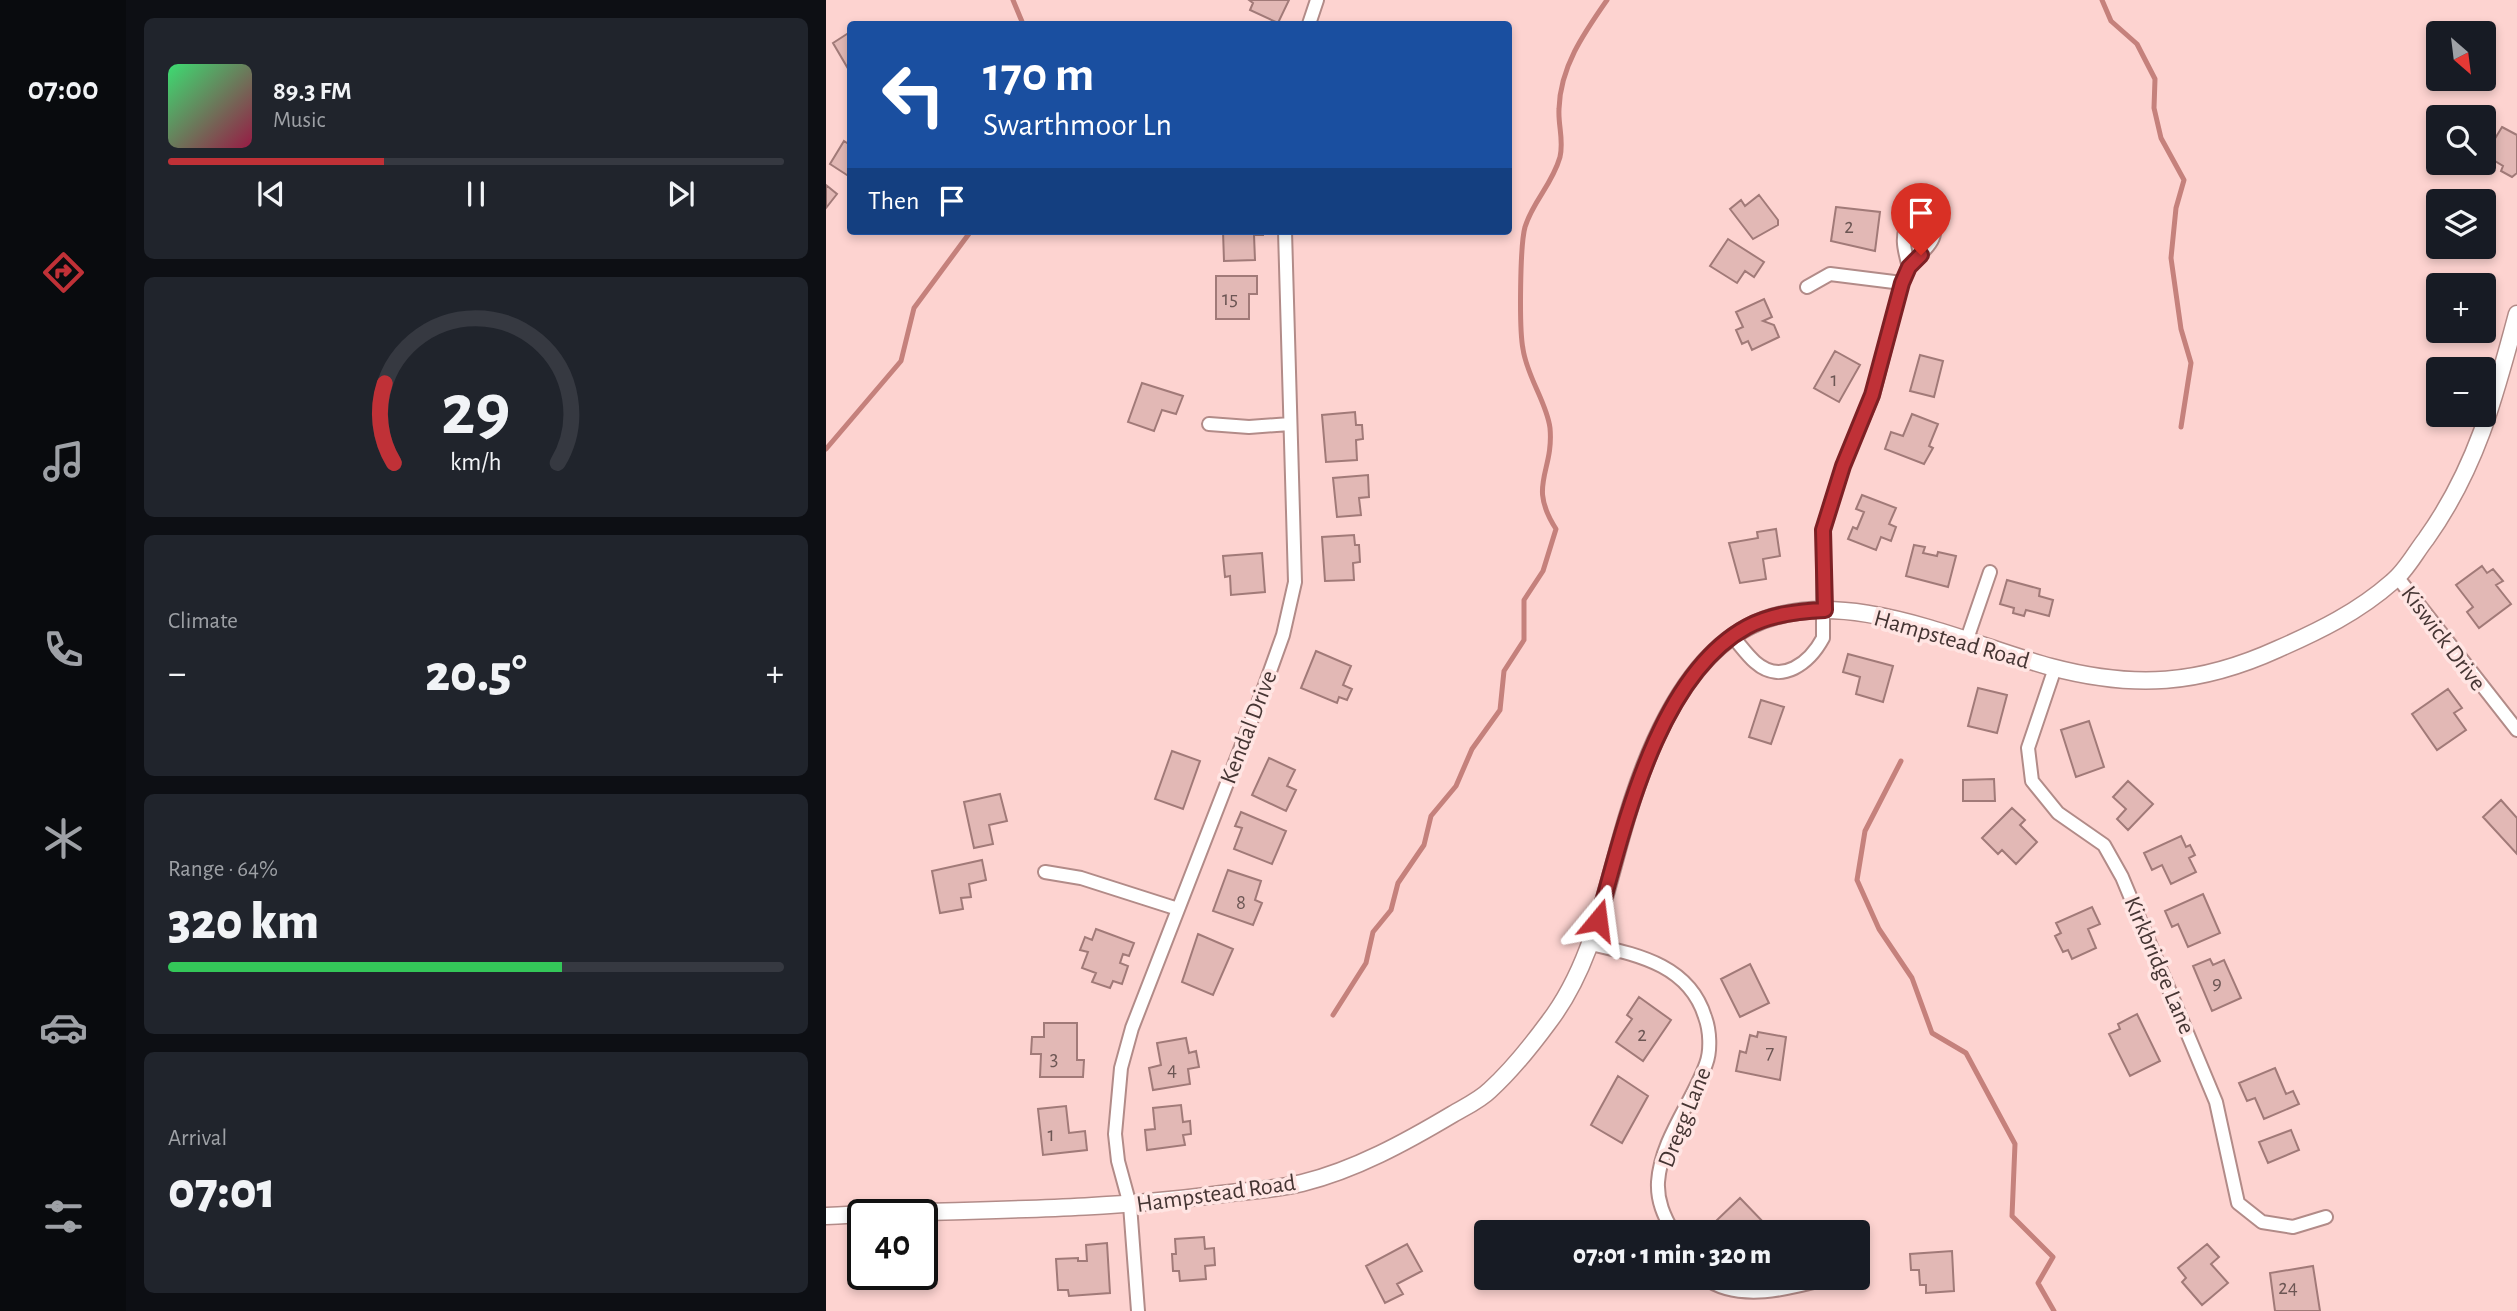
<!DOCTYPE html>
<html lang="en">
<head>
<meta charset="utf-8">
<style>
	:root { --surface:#171b24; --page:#20242c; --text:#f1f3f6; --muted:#9ea1a6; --line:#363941; --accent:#c03137 }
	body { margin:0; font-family:"Alegreya Sans",sans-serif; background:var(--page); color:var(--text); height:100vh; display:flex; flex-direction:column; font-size:26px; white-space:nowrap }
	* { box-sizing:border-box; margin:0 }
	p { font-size:23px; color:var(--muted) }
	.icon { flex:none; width:38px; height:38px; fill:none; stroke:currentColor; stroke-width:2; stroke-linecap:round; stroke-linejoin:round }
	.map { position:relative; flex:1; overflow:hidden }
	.panel { display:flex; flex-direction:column; gap:18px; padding:18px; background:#0d0f14; width:700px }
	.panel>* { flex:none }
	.top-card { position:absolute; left:21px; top:21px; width:665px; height:214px; border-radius:7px; box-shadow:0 4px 10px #0003; background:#1a4fa0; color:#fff; overflow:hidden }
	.needle { width:46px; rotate:152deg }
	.fabs { position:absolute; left:1600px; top:21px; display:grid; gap:14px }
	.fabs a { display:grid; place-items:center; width:70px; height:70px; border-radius:7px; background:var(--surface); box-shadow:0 4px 10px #0003; font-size:35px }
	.speed { position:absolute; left:21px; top:1199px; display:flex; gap:14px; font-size:35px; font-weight:700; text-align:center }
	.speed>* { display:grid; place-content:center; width:91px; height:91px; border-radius:50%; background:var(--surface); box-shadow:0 4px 10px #0003; line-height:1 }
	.speed .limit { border:4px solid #111; border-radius:10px; background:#fff; color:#111 }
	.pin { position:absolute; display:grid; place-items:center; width:60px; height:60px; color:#fff; margin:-72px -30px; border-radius:50% 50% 50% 0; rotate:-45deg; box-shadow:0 0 7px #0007 }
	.pin .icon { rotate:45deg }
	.me { position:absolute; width:77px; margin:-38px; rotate:16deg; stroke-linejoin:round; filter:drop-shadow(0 0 5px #0008) }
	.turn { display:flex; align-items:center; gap:24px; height:147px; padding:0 21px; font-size:32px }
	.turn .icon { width:91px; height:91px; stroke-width:2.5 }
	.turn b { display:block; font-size:49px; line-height:60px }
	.then { display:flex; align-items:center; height:66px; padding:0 21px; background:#0003; gap:14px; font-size:26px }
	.big { font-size:52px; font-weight:800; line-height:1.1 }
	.panel .tile { flex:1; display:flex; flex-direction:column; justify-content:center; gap:10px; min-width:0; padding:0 24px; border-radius:10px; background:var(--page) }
	.panel .dial { align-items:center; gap:0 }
	.dial svg { height:182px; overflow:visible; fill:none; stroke:var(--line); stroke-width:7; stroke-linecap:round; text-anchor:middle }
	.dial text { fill:var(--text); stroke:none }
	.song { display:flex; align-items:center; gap:21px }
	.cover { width:84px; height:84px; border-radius:10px; background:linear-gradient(135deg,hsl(140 70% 55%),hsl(340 70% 35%)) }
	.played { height:7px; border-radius:4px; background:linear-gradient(90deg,var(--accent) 35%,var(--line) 35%) }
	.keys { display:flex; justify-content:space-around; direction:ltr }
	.heat { display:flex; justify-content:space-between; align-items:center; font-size:38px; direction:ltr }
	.charge { height:10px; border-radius:5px; background:linear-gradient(90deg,#34c759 64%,var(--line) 0) }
	.trip { position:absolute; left:648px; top:1220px; width:396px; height:70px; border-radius:7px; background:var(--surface); box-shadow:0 4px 10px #0003; font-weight:800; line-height:70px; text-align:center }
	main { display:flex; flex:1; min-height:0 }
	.menu { display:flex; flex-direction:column; width:126px; justify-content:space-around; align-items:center; background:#090b0e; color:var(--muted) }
	.menu .icon { width:49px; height:49px }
	.menu .selected { color:var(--accent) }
	.menu b { font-size:32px; color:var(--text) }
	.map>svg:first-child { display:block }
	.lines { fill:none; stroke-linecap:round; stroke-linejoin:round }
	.stream { stroke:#c5817c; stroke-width:5 }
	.building { fill:#e2b8b5; stroke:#a17a78; stroke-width:2 }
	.minor-casing { stroke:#b28b88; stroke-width:16 }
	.tertiary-casing { stroke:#b28b88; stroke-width:19 }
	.minor { stroke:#fff; stroke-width:12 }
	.tertiary { stroke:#fff; stroke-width:16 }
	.route-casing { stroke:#7d2024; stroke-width:18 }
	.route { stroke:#c03137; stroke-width:12 }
	.labels { text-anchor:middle; stroke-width:7; stroke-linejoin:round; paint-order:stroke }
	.number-label { font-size:21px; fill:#6c5654 }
	.street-label { font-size:24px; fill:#453533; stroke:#ffe5e3 }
</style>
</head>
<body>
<main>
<nav class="menu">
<b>07:00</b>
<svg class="icon selected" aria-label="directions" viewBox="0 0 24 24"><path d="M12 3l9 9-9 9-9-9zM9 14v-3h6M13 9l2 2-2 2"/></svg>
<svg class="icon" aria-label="music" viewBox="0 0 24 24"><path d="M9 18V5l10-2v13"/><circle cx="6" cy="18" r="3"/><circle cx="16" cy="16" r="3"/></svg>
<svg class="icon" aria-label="phone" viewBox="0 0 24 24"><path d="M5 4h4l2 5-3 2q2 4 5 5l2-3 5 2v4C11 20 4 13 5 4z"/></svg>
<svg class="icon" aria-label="climate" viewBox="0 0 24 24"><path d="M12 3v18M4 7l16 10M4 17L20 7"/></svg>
<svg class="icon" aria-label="car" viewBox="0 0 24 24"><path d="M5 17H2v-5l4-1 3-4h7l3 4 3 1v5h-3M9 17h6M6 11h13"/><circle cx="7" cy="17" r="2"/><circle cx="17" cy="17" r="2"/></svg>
<svg class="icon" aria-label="filters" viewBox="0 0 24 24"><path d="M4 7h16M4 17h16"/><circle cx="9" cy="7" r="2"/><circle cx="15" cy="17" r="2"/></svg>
</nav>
<section class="panel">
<div class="tile">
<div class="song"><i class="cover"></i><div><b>89.3 FM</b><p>Music</p></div></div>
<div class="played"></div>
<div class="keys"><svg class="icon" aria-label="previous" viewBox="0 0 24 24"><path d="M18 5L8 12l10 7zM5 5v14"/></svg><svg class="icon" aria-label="pause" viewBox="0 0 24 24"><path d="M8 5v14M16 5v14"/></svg><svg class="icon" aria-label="next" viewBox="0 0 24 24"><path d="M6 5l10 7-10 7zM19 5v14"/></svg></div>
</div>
<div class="tile dial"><svg viewBox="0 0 100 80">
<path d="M14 69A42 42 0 1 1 86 69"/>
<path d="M14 69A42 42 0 0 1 10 34" stroke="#c03137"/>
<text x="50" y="56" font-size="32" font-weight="700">29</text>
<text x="50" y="72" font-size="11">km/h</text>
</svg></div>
<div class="tile"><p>Climate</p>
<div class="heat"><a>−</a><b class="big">20.5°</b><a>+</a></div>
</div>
<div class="tile"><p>Range · 64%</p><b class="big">320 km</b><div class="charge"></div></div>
<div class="tile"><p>Arrival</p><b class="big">07:01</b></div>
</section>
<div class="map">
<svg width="1691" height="1311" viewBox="0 0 1691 1311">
	<rect width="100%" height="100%" fill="#fdd3d0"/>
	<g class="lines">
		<path class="stream" d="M187 0 197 24
			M1276 0 1285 21 1311 44 1329 79 1328 108 1335 138 1358 180 1350 208 1345 258 1355 329 1365 363 1355 427
			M0 449 75 361 88 308 145 231
			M1075 761 1039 831 1031 880 1053 929 1086 978 1106 1033 1140 1053 1189 1144 1186 1216 1227 1257 1212 1283 1228 1311
			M507 1015 540 963 547 932 565 910 572 883 598 845 605 816 630 786 646 749 674 710 678 671 698 640V600L717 571 730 529C701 484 728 473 724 428 721 403 701 377 697 349 693 329 694 245 699 227 707 201 726 185 734 157 738 140 732 126 733 109 734 67 758 33 781 0"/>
	</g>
	<path class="building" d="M423 0H463L452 23 424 10 427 3Z
		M24 32V72L7 43Z
		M1676 127 1691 135V173L1686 177 1675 171 1677 166 1659 155Z
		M18 141 24 145V177L4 164Z
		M0 185 11 194 0 208Z
		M933 195 952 220V225L927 239 904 209 915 200 919 206Z
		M1010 207 1054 212 1049 251 1005 241Z
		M397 231H437V235H428L429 260 398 261Z
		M902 239 938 262 928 277 919 271 911 283 884 266Z
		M390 276H431V294H423V319H390Z
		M938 299 946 317 937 321 948 325 953 337 926 350 922 341 916 344 910 330 917 327 910 312Z
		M1009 351 1034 365 1013 402 988 388Z
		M1094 355 1117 361 1108 397 1084 391Z
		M316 383 357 396 350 414 336 410 328 431 302 422Z
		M529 412 530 425H536L537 439 530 440 531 460 500 462 496 415Z
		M1086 414 1112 424 1103 446 1107 448 1098 464 1059 449 1065 432 1077 436Z
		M542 475 543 497 533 498 535 515 511 517 507 478Z
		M1036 495 1070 508 1063 524 1070 527 1065 541 1055 537 1050 550 1022 539 1027 527 1031 529 1038 512 1030 509Z
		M950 529 954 556 937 559 940 579 914 583 903 543 932 538 931 532Z
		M528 535 529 545H533L534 562 527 563 528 580 499 581 496 537Z
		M1088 545 1099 547 1097 553 1111 556 1112 552 1130 556 1122 587 1080 576Z
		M436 553 439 592 405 595 404 576 399 577 397 556Z
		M1656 566 1661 573 1667 569 1677 581 1670 585 1685 604 1653 628 1641 612 1647 607 1630 585Z
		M1181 580 1214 589 1213 596 1227 600 1223 616 1200 610 1198 616 1187 613 1188 608 1174 604Z
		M490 651 525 666 517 685 526 689 521 700 513 697 511 703 475 688Z
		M1022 654 1067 666 1057 702 1030 694 1034 677 1017 672Z
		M1152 688 1181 695 1171 733 1142 726Z
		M1622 689 1636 708 1628 713 1640 730 1611 750 1586 714Z
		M935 700 958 707 945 744 923 737Z
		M1263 721 1278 767 1250 777 1235 730Z
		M346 751 374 761 357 809 329 799Z
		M443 758 469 770 461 786 470 790 460 811 426 795Z
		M1168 779 1169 801H1137V780Z
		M1302 781 1327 804 1302 830 1291 819 1300 809 1287 797Z
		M174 794 181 821 163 825 167 844 148 848 138 802Z
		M1675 800 1691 818V854L1657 817Z
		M1186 808 1199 820 1194 825 1211 842 1190 864 1176 850 1172 854 1156 838Z
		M415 812 460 831 446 864 408 849 416 828 409 826Z
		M1355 836 1360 847 1364 845 1369 855 1363 858 1370 872 1345 884 1336 865 1326 870 1318 853Z
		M156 860 160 880 143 884 145 897 135 898 137 909 114 913 106 871Z
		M402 870 435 881 429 900 436 903 427 925 387 911Z
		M1377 894 1394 933 1362 947 1352 924 1346 927 1339 911Z
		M1266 907 1274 924 1262 929 1270 948 1246 959 1242 950 1237 952 1229 936 1235 933 1230 923Z
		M270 929 308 943 303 956 297 954 294 963 302 966 296 984 287 981 284 988 266 982 270 973 256 968 262 952 254 950 259 937 266 940Z
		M372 934 407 949 387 995 356 982Z
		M1384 959 1387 965 1398 960 1415 998 1386 1011 1367 966Z
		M924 964 943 1003 914 1017 895 979Z
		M813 997 845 1020 817 1061 790 1042 806 1019 801 1015Z
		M1311 1014 1334 1061 1304 1076 1283 1034 1294 1029 1292 1024Z
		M218 1023H251V1060H258L257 1077H214L215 1054H205L206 1037H218Z
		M932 1032 960 1037 954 1080 910 1071 914 1051 920 1053 924 1035 931 1037Z
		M360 1038 363 1053 370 1051 373 1067 362 1069 364 1084 327 1090 323 1068 335 1065 331 1043Z
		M1449 1068 1460 1094 1467 1091 1473 1104 1438 1119 1429 1098 1421 1101 1413 1083Z
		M792 1076 822 1096 796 1143 765 1125Z
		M355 1105 357 1122 364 1121 365 1134 357 1135 359 1145 321 1150 319 1130 329 1129 327 1108Z
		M240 1106 243 1133 259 1131 261 1150 217 1155 212 1109Z
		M1465 1130 1473 1150 1442 1163 1433 1142Z
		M914 1198 941 1226 935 1232H901L890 1221Z
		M789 1222 791 1232H749L748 1228Z
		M378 1237 379 1249 388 1248 389 1265 379 1266 380 1279 354 1281 353 1271H347L346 1254H350L349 1239Z
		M281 1243 284 1293 243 1296 242 1290H232L230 1259 252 1258V1261H261L260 1245Z
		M581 1244 596 1271 571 1284 577 1294 559 1303 540 1266Z
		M1381 1244 1393 1257 1385 1264 1402 1283 1376 1305 1356 1282 1360 1278 1352 1268Z
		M1126 1251 1128 1291 1100 1293V1285H1094L1093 1270H1085L1084 1254Z
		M1487 1266 1494 1311H1449L1444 1273Z"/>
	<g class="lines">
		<defs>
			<path id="minor" d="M483 24 491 0
				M981 287 1004 274 1076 283
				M383 424 423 427 464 424
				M1572 578 1691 730
				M907 637C914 645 921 655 929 662 956 686 984 662 997 638V530L1017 466 1047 395 1076 283C1078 278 1080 272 1082 268 1093 252 1127 233 1094 216L1084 219C1074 235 1078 249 1083 267
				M1140 642 1164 572
				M1229 668 1202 748 1206 781 1232 813 1278 845 1296 877 1390 1102 1412 1203 1436 1222 1467 1227 1500 1217
				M219 872 255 878 352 909
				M765 944C812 955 863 965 879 1017 884 1030 885 1051 880 1064 866 1103 835 1139 832 1182 831 1201 838 1216 847 1232
				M879 1278C913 1303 966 1288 1003 1278
				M312 1311 304 1205 292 1161 289 1134 295 1068 306 1028 438 688 457 635 469 582 459 231"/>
			<path id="tertiary" d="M0 1216C129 1209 260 1212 388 1195 416 1191 448 1190 476 1183 529 1170 580 1142 627 1114 639 1107 654 1100 664 1090 685 1071 705 1046 722 1023 763 970 777 902 795 838 815 765 852 662 924 626 1013 581 1137 643 1225 667 1308 689 1373 685 1452 649 1493 631 1532 612 1566 582 1580 571 1589 553 1600 539 1650 469 1669 397 1691 314"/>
		</defs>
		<use href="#minor" class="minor-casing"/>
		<use href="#tertiary" class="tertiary-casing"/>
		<use href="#minor" class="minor"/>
		<use href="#tertiary" class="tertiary"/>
	</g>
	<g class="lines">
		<defs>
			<path id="route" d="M772 920C798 828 831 676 921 627 945 614 973 611 999 610L997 530 1017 466 1046 395 1076 283 1083 267 1095 255"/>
		</defs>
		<use href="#route" class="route-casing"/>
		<use href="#route" class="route"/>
	</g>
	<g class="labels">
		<g class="number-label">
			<text x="1023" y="233">2</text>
			<text x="404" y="305">15</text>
			<text x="1008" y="386">1</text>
			<text x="415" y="909">8</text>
			<text x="1391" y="989">9</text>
			<text x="816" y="1041">2</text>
			<text x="944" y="1059">7</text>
			<text x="228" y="1065">3</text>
			<text x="346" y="1076">4</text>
			<text x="225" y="1141">1</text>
			<text x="1462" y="1294">24</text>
		</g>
		<g class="street-label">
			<text transform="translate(1618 638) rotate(53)" y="8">Kiswick Drive</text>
			<text transform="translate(1126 639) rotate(16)" y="8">Hampstead Road</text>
			<text transform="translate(422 727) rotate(-69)" y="8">Kendal Drive</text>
			<text transform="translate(1334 965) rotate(67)" y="8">Kirkbridge Lane</text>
			<text transform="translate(858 1117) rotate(-68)" y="8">Dregg Lane</text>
			<text transform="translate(390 1193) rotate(-8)" y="8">Hampstead Road</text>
		</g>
	</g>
</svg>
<div class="fabs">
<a><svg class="needle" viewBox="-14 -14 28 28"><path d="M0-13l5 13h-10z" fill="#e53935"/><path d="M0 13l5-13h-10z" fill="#9ea1a6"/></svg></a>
<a><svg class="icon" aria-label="search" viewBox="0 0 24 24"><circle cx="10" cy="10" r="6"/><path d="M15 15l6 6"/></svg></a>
<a><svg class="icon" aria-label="layers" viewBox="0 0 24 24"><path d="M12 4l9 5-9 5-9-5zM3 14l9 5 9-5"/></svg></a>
<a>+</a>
<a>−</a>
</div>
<div class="speed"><div class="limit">40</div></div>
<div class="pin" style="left:1095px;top:255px;background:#d93025"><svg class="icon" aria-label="arrive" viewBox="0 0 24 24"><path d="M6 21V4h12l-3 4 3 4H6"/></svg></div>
<svg class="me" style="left:772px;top:920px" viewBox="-20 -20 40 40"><path d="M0-17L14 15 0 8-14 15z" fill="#c03137" stroke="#fff" stroke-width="4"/></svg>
<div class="trip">07:01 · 1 min · 320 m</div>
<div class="top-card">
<div class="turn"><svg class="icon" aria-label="left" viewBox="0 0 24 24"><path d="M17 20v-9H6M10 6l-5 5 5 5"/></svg><div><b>170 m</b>Swarthmoor Ln</div></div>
<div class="then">Then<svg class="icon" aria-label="arrive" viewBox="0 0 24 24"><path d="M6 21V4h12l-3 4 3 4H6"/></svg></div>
</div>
</div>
</main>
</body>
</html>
